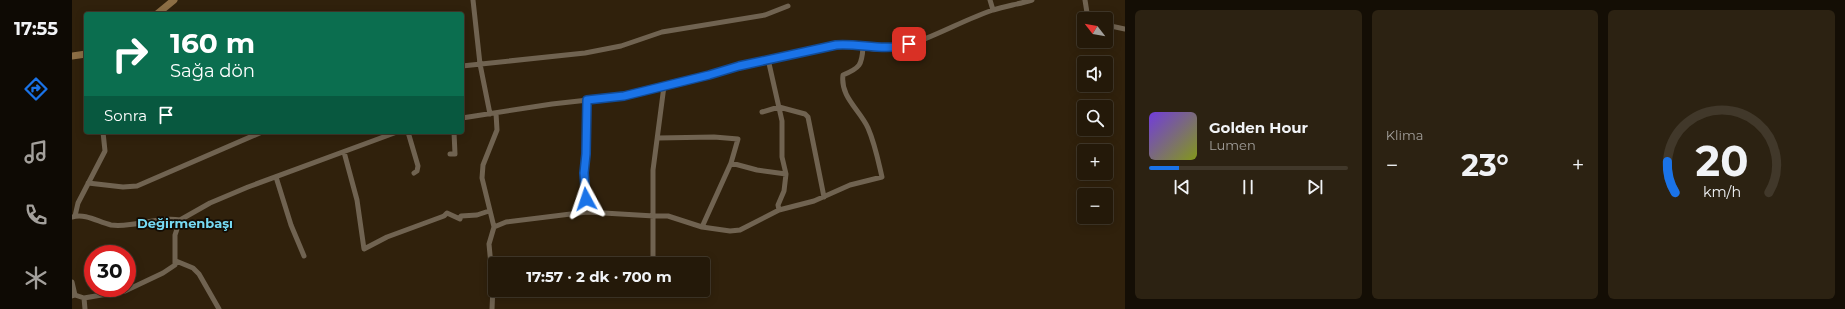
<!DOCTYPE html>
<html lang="tr">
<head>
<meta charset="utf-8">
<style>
	:root { --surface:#241909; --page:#2c2212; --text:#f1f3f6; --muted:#a3a09c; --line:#41382a; --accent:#1a73e8 }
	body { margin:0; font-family:Montserrat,sans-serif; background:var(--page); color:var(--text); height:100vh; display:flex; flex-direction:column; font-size:15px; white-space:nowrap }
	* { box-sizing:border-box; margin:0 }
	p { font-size:13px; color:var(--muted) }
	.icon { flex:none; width:22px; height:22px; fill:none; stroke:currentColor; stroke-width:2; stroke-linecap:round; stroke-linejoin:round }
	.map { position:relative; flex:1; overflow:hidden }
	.side { display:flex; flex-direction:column; gap:10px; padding:10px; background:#140e05; width:720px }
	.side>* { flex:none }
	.banner { position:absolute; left:12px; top:12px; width:380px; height:122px; border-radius:4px; box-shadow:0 2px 10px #0003,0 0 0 1px var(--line); background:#0b6e4f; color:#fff; overflow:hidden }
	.needle { width:26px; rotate:301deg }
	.tools { position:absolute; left:1005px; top:12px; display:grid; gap:8px }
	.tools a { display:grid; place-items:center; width:36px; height:36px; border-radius:4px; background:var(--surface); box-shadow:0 2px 10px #0003,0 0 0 1px var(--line); font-size:20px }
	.speed { position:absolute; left:12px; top:245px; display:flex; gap:8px; font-size:20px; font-weight:700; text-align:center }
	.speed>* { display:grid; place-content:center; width:52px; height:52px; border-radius:50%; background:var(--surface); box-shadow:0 2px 10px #0003,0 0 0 1px var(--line); line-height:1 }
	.speed .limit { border:6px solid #d22; background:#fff; color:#111 }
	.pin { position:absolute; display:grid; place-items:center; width:34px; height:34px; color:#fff; margin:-17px; border-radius:8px; box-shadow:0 2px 6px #0006 }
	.me { position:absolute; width:44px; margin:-22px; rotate:355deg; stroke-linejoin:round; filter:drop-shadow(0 0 3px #0008) }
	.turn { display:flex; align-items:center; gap:14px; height:84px; padding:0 20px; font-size:18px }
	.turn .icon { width:52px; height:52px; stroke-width:2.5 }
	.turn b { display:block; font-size:28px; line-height:34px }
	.then { display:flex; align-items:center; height:38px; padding:0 20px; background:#0003; gap:8px; font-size:15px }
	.big { font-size:30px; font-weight:700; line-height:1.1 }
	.side .widget { flex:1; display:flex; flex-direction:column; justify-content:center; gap:6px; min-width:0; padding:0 14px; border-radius:6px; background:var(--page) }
	.side .dial { align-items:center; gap:0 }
	.dial svg { height:104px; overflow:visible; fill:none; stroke:var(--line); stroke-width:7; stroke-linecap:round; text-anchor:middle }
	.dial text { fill:var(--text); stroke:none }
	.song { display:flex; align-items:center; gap:12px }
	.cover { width:48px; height:48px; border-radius:6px; background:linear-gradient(135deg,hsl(260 70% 55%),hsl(70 70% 35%)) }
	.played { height:4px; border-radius:2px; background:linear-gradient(90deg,var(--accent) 15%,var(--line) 15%) }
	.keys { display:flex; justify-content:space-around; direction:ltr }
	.heat { display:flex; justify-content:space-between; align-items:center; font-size:22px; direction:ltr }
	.side .tiles { flex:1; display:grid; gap:10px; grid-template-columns:repeat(3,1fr) }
	.trip { position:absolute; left:416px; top:257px; width:222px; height:40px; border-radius:4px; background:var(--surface); box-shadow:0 2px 10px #0003,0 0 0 1px var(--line); font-weight:700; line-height:40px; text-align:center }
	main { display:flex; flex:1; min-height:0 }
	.tabs { display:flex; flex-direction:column; width:72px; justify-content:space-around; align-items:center; background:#0e0a04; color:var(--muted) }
	.tabs .icon { width:28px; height:28px }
	.tabs .active { color:var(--accent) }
	.tabs b { font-size:18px; color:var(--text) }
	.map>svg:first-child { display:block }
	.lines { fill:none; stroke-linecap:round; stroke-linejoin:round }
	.river { stroke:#8c6e45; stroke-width:7 }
	.minor { stroke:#706351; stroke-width:5 }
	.route-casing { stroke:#114b97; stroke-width:10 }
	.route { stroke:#1a73e8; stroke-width:7 }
	.labels { text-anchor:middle; stroke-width:3.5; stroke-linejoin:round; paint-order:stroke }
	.quarter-label { font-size:13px; font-weight:bold; fill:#76d9f3; stroke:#130c04 }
</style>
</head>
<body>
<main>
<nav class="tabs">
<b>17:55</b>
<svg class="icon active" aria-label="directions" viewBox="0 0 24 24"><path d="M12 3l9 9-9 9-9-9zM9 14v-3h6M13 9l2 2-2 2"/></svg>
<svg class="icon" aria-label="music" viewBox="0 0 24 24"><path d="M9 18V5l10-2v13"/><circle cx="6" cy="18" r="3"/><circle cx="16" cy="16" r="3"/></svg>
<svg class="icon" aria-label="phone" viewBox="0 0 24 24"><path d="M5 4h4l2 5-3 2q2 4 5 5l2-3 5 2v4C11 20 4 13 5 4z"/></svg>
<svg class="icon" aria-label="climate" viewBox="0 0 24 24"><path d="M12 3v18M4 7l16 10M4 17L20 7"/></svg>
</nav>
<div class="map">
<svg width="1053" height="309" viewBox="0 0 1053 309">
	<rect width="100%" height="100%" fill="#30210c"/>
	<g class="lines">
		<path class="river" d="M85 14 102 0
			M0 56 14 54"/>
		<path class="minor" d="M401 0 408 64 418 114
			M918 0 921 10
			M1013 0 1016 19
			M1034 25 1053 29
			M696 59 710 121V157L714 174 712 191 706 205 707 210
			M390 66 513 53 549 46 590 32 693 15 716 6
			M690 112 707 107 733 114 736 117 752 197
			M390 118 480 104 552 96 637 75 667 66 764 45C784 44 805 53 824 48 859 40 888 21 921 10 934 6 947 4 960 0
			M336 132 346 166 345 171 342 173
			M586 138 642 137 666 139 659 163 630 227
			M272 152 285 200 292 249 315 237 372 216 375 213 388 219 389 216 405 215 417 211
			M378 154H383L382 132
			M659 163 685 170 714 174
			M204 177 219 225 232 256
			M16 183 51 187 65 186 190 132
			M515 212 512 173 514 154 515 100
			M3 216 6 203 33 151 31 132
			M0 217C14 213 26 222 39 225 63 228 86 216 108 220
			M422 227 434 222 515 212 582 216H596L630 227 658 231 668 230 707 210 742 201 778 185 810 177C806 160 803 144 796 128 788 110 768 97 771 75 788 68 790 65 791 47
			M581 256V170L592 86
			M104 261 121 268 127 274 147 309
			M0 282 3 295
			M0 296 3 295 12 298 53 291 91 273 103 265V235L108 220 138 203 176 187 325 132
			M12 298 13 309
			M420 309 421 287 417 244 422 227 410 178 411 165 425 130 424 113"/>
	</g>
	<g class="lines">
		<defs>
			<path id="route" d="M514 199 512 173 514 154 515 100 552 96 637 75 667 66 764 45C789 43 812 52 837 44"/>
		</defs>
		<use href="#route" class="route-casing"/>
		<use href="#route" class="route"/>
	</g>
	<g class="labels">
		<g class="quarter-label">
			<text x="113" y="228">Değirmenbaşı</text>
		</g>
	</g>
</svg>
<div class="tools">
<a><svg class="needle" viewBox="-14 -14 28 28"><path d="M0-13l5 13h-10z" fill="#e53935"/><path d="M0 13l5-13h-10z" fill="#a3a09c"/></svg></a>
<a><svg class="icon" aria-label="sound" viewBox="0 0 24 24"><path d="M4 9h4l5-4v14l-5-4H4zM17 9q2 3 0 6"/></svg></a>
<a><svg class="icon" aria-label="search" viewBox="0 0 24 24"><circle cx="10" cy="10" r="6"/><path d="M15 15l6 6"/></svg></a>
<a>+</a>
<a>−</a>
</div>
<div class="speed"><div class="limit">30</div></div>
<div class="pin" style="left:837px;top:44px;background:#d93025"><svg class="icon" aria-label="arrive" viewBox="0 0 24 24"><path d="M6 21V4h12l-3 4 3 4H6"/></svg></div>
<svg class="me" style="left:514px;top:199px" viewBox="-20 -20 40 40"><path d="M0-17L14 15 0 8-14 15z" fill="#1a73e8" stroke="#fff" stroke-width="4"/></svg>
<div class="trip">17:57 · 2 dk · 700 m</div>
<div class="banner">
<div class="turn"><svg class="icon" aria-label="right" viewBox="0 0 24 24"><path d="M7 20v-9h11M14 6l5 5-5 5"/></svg><div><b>160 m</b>Sağa dön</div></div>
<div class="then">Sonra<svg class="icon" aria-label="arrive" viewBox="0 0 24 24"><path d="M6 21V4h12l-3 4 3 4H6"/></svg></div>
</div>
</div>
<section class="side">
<div class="tiles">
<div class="widget">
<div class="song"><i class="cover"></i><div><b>Golden Hour</b><p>Lumen</p></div></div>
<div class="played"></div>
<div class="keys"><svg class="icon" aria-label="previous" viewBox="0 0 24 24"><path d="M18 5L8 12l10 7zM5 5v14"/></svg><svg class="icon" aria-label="pause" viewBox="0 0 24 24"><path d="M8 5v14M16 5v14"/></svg><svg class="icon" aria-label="next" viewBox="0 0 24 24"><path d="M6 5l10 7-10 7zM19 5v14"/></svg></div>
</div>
<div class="widget"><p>Klima</p>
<div class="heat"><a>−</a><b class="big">23°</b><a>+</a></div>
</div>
<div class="widget dial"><svg viewBox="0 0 100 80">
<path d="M14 69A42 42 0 1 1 86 69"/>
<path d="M14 69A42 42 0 0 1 8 45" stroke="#1a73e8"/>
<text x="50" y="56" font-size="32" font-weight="700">20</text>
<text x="50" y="72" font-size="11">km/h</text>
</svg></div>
</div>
</section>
</main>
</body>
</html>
